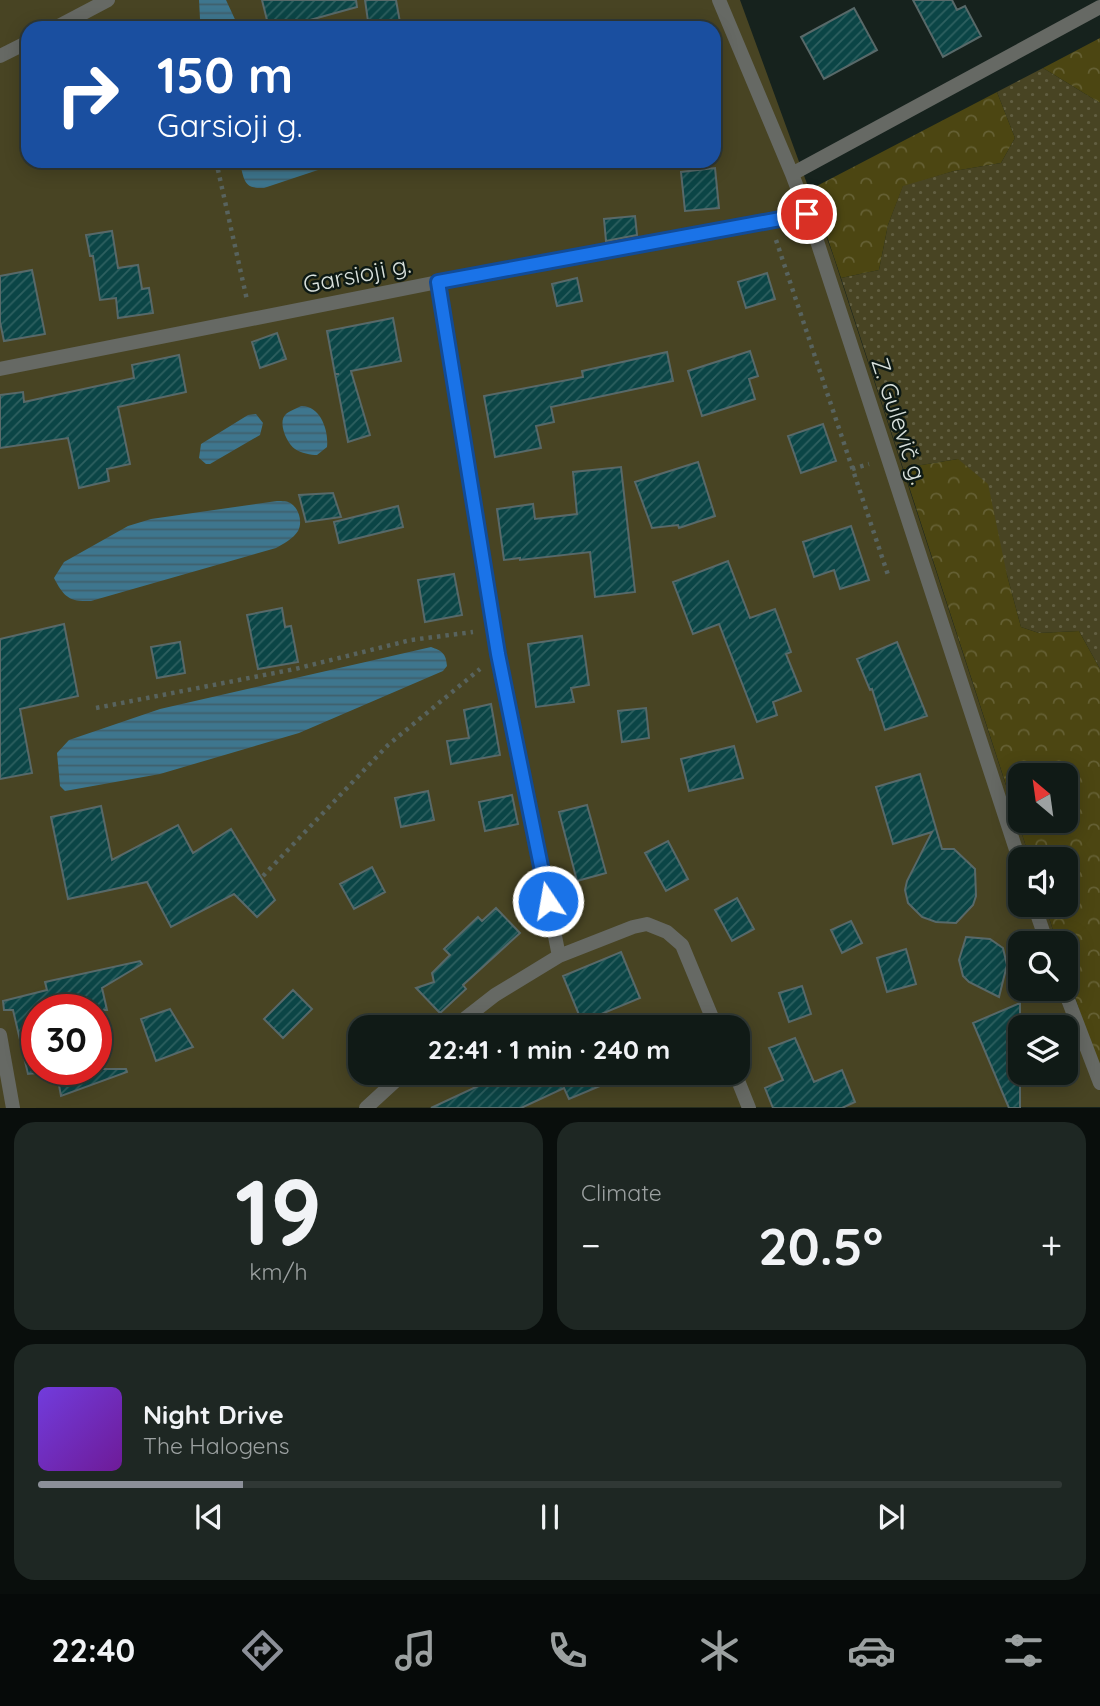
<!DOCTYPE html>
<html lang="en">
<head>
<meta charset="utf-8">
<style>
	:root { --surface:#101a16; --page:#1e2723; --text:#f1f3f6; --muted:#9ca1a1; --line:#303835; --accent:#8c9099 }
	body { margin:0; font-family:Quicksand,sans-serif; background:var(--page); color:var(--text); height:100vh; display:flex; flex-direction:column; font-size:26px; white-space:nowrap }
	* { box-sizing:border-box; margin:0 }
	p { font-size:23px; color:var(--muted) }
	.icon { flex:none; width:38px; height:38px; fill:none; stroke:currentColor; stroke-width:2; stroke-linecap:round; stroke-linejoin:round }
	.map { position:relative; height:1108px; overflow:hidden }
	.sheet { display:flex; flex-direction:column; gap:14px; padding:14px; background:#090e0c; flex:1 }
	.sheet>* { flex:none }
	.hud { position:absolute; left:21px; top:21px; width:700px; height:147px; border-radius:21px; box-shadow:0 4px 18px #0003,0 0 0 2px var(--line); background:#1a4fa0; color:#fff; overflow:hidden }
	.needle { width:46px; rotate:331deg }
	.tools { position:absolute; left:1008px; top:763px; display:grid; gap:14px }
	.tools a { display:grid; place-items:center; width:70px; height:70px; border-radius:14px; background:var(--surface); box-shadow:0 4px 18px #0003,0 0 0 2px var(--line); font-size:35px }
	.speed { position:absolute; left:21px; top:994px; display:flex; gap:14px; font-size:35px; font-weight:700; text-align:center }
	.speed>* { display:grid; place-content:center; width:91px; height:91px; border-radius:50%; background:var(--surface); box-shadow:0 4px 18px #0003,0 0 0 2px var(--line); line-height:1 }
	.speed .limit { border:10px solid #d22; background:#fff; color:#111 }
	.pin { position:absolute; display:grid; place-items:center; width:60px; height:60px; color:#fff; margin:-30px; border:4px solid #fff; border-radius:50%; box-shadow:0 2px 7px #0007 }
	.me { position:absolute; width:77px; margin:-38px; rotate:348deg; stroke-linejoin:round; filter:drop-shadow(0 0 5px #0008) }
	.turn { display:flex; align-items:center; gap:24px; height:147px; padding:0 21px; font-size:32px }
	.turn .icon { width:91px; height:91px; stroke-width:2.5 }
	.turn b { display:block; font-size:49px; line-height:60px }
	.big { font-size:52px; font-weight:800; line-height:1.1 }
	.sheet .widget { flex:1; display:flex; flex-direction:column; justify-content:center; gap:10px; min-width:0; padding:0 24px; border-radius:21px; background:var(--page) }
	.sheet .dial { align-items:center; gap:0 }
	.dial b { font-size:91px; line-height:1 }
	.song { display:flex; align-items:center; gap:21px }
	.cover { width:84px; height:84px; border-radius:10px; background:linear-gradient(135deg,hsl(260 70% 55%),hsl(280 70% 35%)) }
	.played { height:7px; border-radius:4px; background:linear-gradient(90deg,var(--accent) 20%,var(--line) 20%) }
	.keys { display:flex; justify-content:space-around; direction:ltr }
	.heat { display:flex; justify-content:space-between; align-items:center; font-size:38px; direction:ltr }
	.sheet .tiles { flex:1; display:grid; gap:14px; grid-template-columns:1fr 1fr }
	.widget:last-child { grid-column:span 2 }
	.trip { position:absolute; left:348px; top:1015px; width:402px; height:70px; border-radius:21px; background:var(--surface); box-shadow:0 4px 18px #0003,0 0 0 2px var(--line); font-weight:800; line-height:70px; text-align:center }
	.dock { display:flex; height:112px; justify-content:space-around; align-items:center; background:#060a09; color:var(--muted) }
	.dock .icon { width:49px; height:49px }
	.dock .selected { color:var(--accent) }
	.dock b { font-size:32px; color:var(--text) }
	.map>svg:first-child { display:block }
	.grass { fill:url(#grass-dots) }
	.forest { fill:url(#forest-crowns); fill-rule:evenodd }
	.green { fill:#484423; fill-rule:evenodd }
	.water { fill:url(#water-rules) }
	.building { fill:url(#building-hatch); stroke:#586969; stroke-width:2 }
	.lines { fill:none; stroke-linecap:round; stroke-linejoin:round }
	.path { stroke:#58635e; stroke-width:4.5; stroke-dasharray:3.5 5; stroke-linecap:butt }
	.street { stroke:#666964; stroke-width:14 }
	.route-casing { stroke:#114b97; stroke-width:18 }
	.route { stroke:#1a73e8; stroke-width:12 }
	.labels { text-anchor:middle; stroke-width:5; stroke-linejoin:round; paint-order:stroke }
	.street-label { font-size:24px; fill:#d9e1dd; stroke:#0d1914 }
</style>
</head>
<body>
<div class="map">
<svg width="1100" height="1108" viewBox="0 0 1100 1108">
	<defs>
		<pattern id="grass-dots" width="8" height="8" patternUnits="userSpaceOnUse" patternTransform="scale(1.75)"><rect width="8" height="8" fill="#484423"/><path d="M2 2h.1M6 6h.1" fill="none" stroke="#625f42" stroke-width="1.8" stroke-linecap="round"/></pattern>
		<pattern id="forest-crowns" width="20" height="18" patternUnits="userSpaceOnUse" patternTransform="scale(1.75)"><rect width="20" height="18" fill="#4c4612"/><path d="M2 6a3 3 0 1 1 6 0M12 15a3 3 0 1 1 6 0" fill="none" stroke="#656034"/></pattern>
		<pattern id="water-rules" width="6" height="5" patternUnits="userSpaceOnUse" patternTransform="scale(1.75)"><rect width="6" height="5" fill="#3e768e"/><path d="M0 2.5h6" fill="none" stroke="#3f606c"/></pattern>
		<pattern id="building-hatch" width="6" height="6" patternUnits="userSpaceOnUse" patternTransform="scale(1.75)"><rect width="6" height="6" fill="#0b4546"/><path d="M-1 1l2-2M0 6l6-6M5 7l2-2" fill="none" stroke="#2e6060"/></pattern>
	</defs>
	<rect width="100%" height="100%" fill="#16221d"/>
	<path class="grass" d="M1043 68 1100 103V669L1079 631 1039 633 1021 627 1007 575 958 459 903 468 841 278 879 270 888 225 903 185 954 171 1001 163 1015 138 997 92Z"/>
	<path class="forest" d="M1100 38V103L1043 68Z
		M997 92 1015 138 1001 163 954 171 903 186 888 225 879 270 841 278 811 189Z
		M958 459 988 484 1007 575 1021 627 1039 633 1079 631 1100 669V1074L1066 969V943H1057L1045 905H1066V859H1030L903 468ZM1020 775H1066V821H1020Z"/>
	<path class="green" d="M0 0H740L833 255 1030 859H1020V905H1045L1057 943H1020V989H1066V969L1100 1074V1107L0 1108ZM28 28H714V161H28ZM37 1010H96V1069H37ZM360 1027H738V1073H360ZM1020 1027H1066V1073H1020Z"/>
	<path class="water" d="M199 0H226L239 28H203L200 19Z
		M239 161H345L264 188C242 189 245 179 239 161Z
		M301 406C320 405 329 430 327 447L317 455C311 455 301 453 295 449 287 444 277 422 286 414 289 411 296 409 301 406Z
		M256 414 263 423 260 435 210 464H206L199 458 201 444 248 415Z
		M277 501C278 501 288 501 288 502 299 506 303 522 298 531 293 539 283 544 276 548L91 601C69 602 64 597 54 578L64 562 128 526 151 519Z
		M431 647C442 651 446 653 447 666L443 671 299 733 160 774 65 791 60 786 57 753 69 740 160 709Z"/>
	<path class="building" d="M262 0H356L357 7 281 28H269Z
		M365 0H396L401 28H369Z
		M913 0H952L957 10 965 6 981 36 943 57Z
		M854 8 877 50 824 79 801 37Z
		M715 168 719 208 685 211 681 172Z
		M635 216 637 235 606 241 604 219Z
		M112 231 118 268 138 265 142 289 149 288 153 313 118 318 116 298 100 300 93 256H90L86 235Z
		M32 270 45 334 4 341 0 322V276Z
		M767 273 775 299 746 308 738 282Z
		M577 278 582 301 557 306 552 284Z
		M393 318 401 361 351 371 370 435 348 442 335 374H339H335L327 331Z
		M277 333 286 359 260 368 252 342Z
		M750 351 758 376 749 379 755 399 702 416 688 371Z
		M667 352 673 381 551 407 554 422 536 426 541 448 495 457 484 396 583 377 582 371Z
		M179 355 186 392 118 407 130 464 107 469 109 481 79 488 68 438 0 448V395L23 392 24 402 134 378 132 365Z
		M823 424 836 461 801 473 788 436Z
		M698 462 715 516 679 528 678 525 652 528 635 482Z
		M621 467 635 592 595 597 590 552 520 560V558L504 560 497 509 533 504 535 519 577 514 573 472Z
		M333 493 341 517 306 522 299 495Z
		M398 506 403 527 339 543 334 522Z
		M851 526 869 580 840 589 834 570 814 577 803 542Z
		M728 561 750 618 775 609 791 652 786 654 801 691 773 702 777 715 757 722 719 624 693 634 673 582Z
		M454 574 462 615 425 622 418 580Z
		M282 608 285 627 291 626 298 662 258 669 247 615Z
		M64 624 78 696 20 709 32 773 0 779V639Z
		M582 636 589 685 571 688 574 702 536 707 528 644Z
		M180 642 185 673 157 678 151 647Z
		M897 642 927 716 885 730 872 689 870 690 857 659Z
		M491 704 500 755 451 764 447 741 469 738 464 710Z
		M646 708 649 738 622 742 618 711Z
		M734 746 743 778 689 791 681 759Z
		M920 774 942 849H954L975 869 976 896 973 905 956 923 936 922 922 917 908 903 905 890 907 881 932 832 893 844 876 787Z
		M428 791 434 820 401 827 395 798Z
		M512 795 518 824 485 831 479 802Z
		M587 805 606 873 577 881 559 812Z
		M101 806 112 860 178 825 193 853 231 829 275 900 257 917 234 894 171 927 147 882 68 899 51 817Z
		M668 841 688 879 666 891 645 853Z
		M372 867 385 892 354 909 340 884Z
		M737 898 754 929 732 941 715 910Z
		M496 908 520 933 463 985 466 989 440 1013 416 988 434 982 432 973 450 955 444 949 478 917 482 921Z
		M851 921 862 943 842 953 831 930Z
		M966 937 990 939 1003 948 1007 965 999 997 969 982 963 976 959 960Z
		M906 949 916 984 887 992 877 958Z
		M621 952 640 998 582 1022 563 976Z
		M140 961 142 964 102 988 107 1010H37V1073L28 1074 13 1010H4L3 1001 47 990 45 982Z
		M802 986 811 1014 789 1022 779 993Z
		M293 990 312 1009 283 1038 264 1019Z
		M1020 1003V1108H1009L973 1023Z
		M170 1009 193 1047 156 1061 141 1019Z
		M795 1038 814 1082 842 1070 855 1102 842 1108H773L765 1088 783 1080 769 1048Z
		M56 1069H126L127 1072 61 1096Z
		M506 1073H631L569 1099 564 1088 521 1108H431Z"/>
	<g class="lines">
		<path class="path" d="M216 161 247 300
			M776 240 888 575
			M852 469 869 464
			M96 708 295 669 411 640 473 632
			M263 876 388 745 480 669"/>
		<path class="street" d="M719 0 792 174 815 235 1020 862
			M55 28 108 0
			M0 56 28 42
			M792 174 1100 7
			M438 282 498 654 559 956 495 995 454 1027
			M0 369 438 282 807 214
			M1034 905 1047 943
			M559 956 633 927 647 924 667 932 682 945 716 1027
			M1064 989 1100 1083
			M0 1035 13 1108
			M735 1073 749 1108
			M366 1108 404 1073"/>
	</g>
	<g class="lines">
		<defs>
			<path id="route" d="M548 901 498 654 438 282 807 214"/>
		</defs>
		<use href="#route" class="route-casing"/>
		<use href="#route" class="route"/>
	</g>
	<g class="labels">
		<g class="street-label">
			<text transform="translate(357 275) rotate(-11)" y="8">Garsioji g.</text>
			<text transform="translate(899 421) rotate(72)" y="8">Z. Gulevič g.</text>
		</g>
	</g>
</svg>
<div class="tools">
<a><svg class="needle" viewBox="-14 -14 28 28"><path d="M0-13l5 13h-10z" fill="#e53935"/><path d="M0 13l5-13h-10z" fill="#9ca1a1"/></svg></a>
<a><svg class="icon" aria-label="sound" viewBox="0 0 24 24"><path d="M4 9h4l5-4v14l-5-4H4zM17 9q2 3 0 6"/></svg></a>
<a><svg class="icon" aria-label="search" viewBox="0 0 24 24"><circle cx="10" cy="10" r="6"/><path d="M15 15l6 6"/></svg></a>
<a><svg class="icon" aria-label="layers" viewBox="0 0 24 24"><path d="M12 4l9 5-9 5-9-5zM3 14l9 5 9-5"/></svg></a>
</div>
<div class="speed"><div class="limit">30</div></div>
<div class="pin" style="left:807px;top:214px;background:#d93025"><svg class="icon" aria-label="arrive" viewBox="0 0 24 24"><path d="M6 21V4h12l-3 4 3 4H6"/></svg></div>
<svg class="me" style="left:548px;top:901px" viewBox="-20 -20 40 40"><circle r="17" fill="#1a73e8" stroke="#fff" stroke-width="3"/><path d="M0-11L8 9 0 5-8 9z" fill="#fff"/></svg>
<div class="trip">22:41 · 1 min · 240 m</div>
<div class="hud">
<div class="turn"><svg class="icon" aria-label="right" viewBox="0 0 24 24"><path d="M7 20v-9h11M14 6l5 5-5 5"/></svg><div><b>150 m</b>Garsioji g.</div></div>
</div>
</div>
<section class="sheet">
<div class="tiles">
<div class="widget dial"><b>19</b><p>km/h</p></div>
<div class="widget"><p>Climate</p>
<div class="heat"><a>−</a><b class="big">20.5°</b><a>+</a></div>
</div>
<div class="widget">
<div class="song"><i class="cover"></i><div><b>Night Drive</b><p>The Halogens</p></div></div>
<div class="played"></div>
<div class="keys"><svg class="icon" aria-label="previous" viewBox="0 0 24 24"><path d="M18 5L8 12l10 7zM5 5v14"/></svg><svg class="icon" aria-label="pause" viewBox="0 0 24 24"><path d="M8 5v14M16 5v14"/></svg><svg class="icon" aria-label="next" viewBox="0 0 24 24"><path d="M6 5l10 7-10 7zM19 5v14"/></svg></div>
</div>
</div>
</section>
<nav class="dock">
<b>22:40</b>
<svg class="icon selected" aria-label="directions" viewBox="0 0 24 24"><path d="M12 3l9 9-9 9-9-9zM9 14v-3h6M13 9l2 2-2 2"/></svg>
<svg class="icon" aria-label="music" viewBox="0 0 24 24"><path d="M9 18V5l10-2v13"/><circle cx="6" cy="18" r="3"/><circle cx="16" cy="16" r="3"/></svg>
<svg class="icon" aria-label="phone" viewBox="0 0 24 24"><path d="M5 4h4l2 5-3 2q2 4 5 5l2-3 5 2v4C11 20 4 13 5 4z"/></svg>
<svg class="icon" aria-label="climate" viewBox="0 0 24 24"><path d="M12 3v18M4 7l16 10M4 17L20 7"/></svg>
<svg class="icon" aria-label="car" viewBox="0 0 24 24"><path d="M5 17H2v-5l4-1 3-4h7l3 4 3 1v5h-3M9 17h6M6 11h13"/><circle cx="7" cy="17" r="2"/><circle cx="17" cy="17" r="2"/></svg>
<svg class="icon" aria-label="filters" viewBox="0 0 24 24"><path d="M4 7h16M4 17h16"/><circle cx="9" cy="7" r="2"/><circle cx="15" cy="17" r="2"/></svg>
</nav>
</body>
</html>
